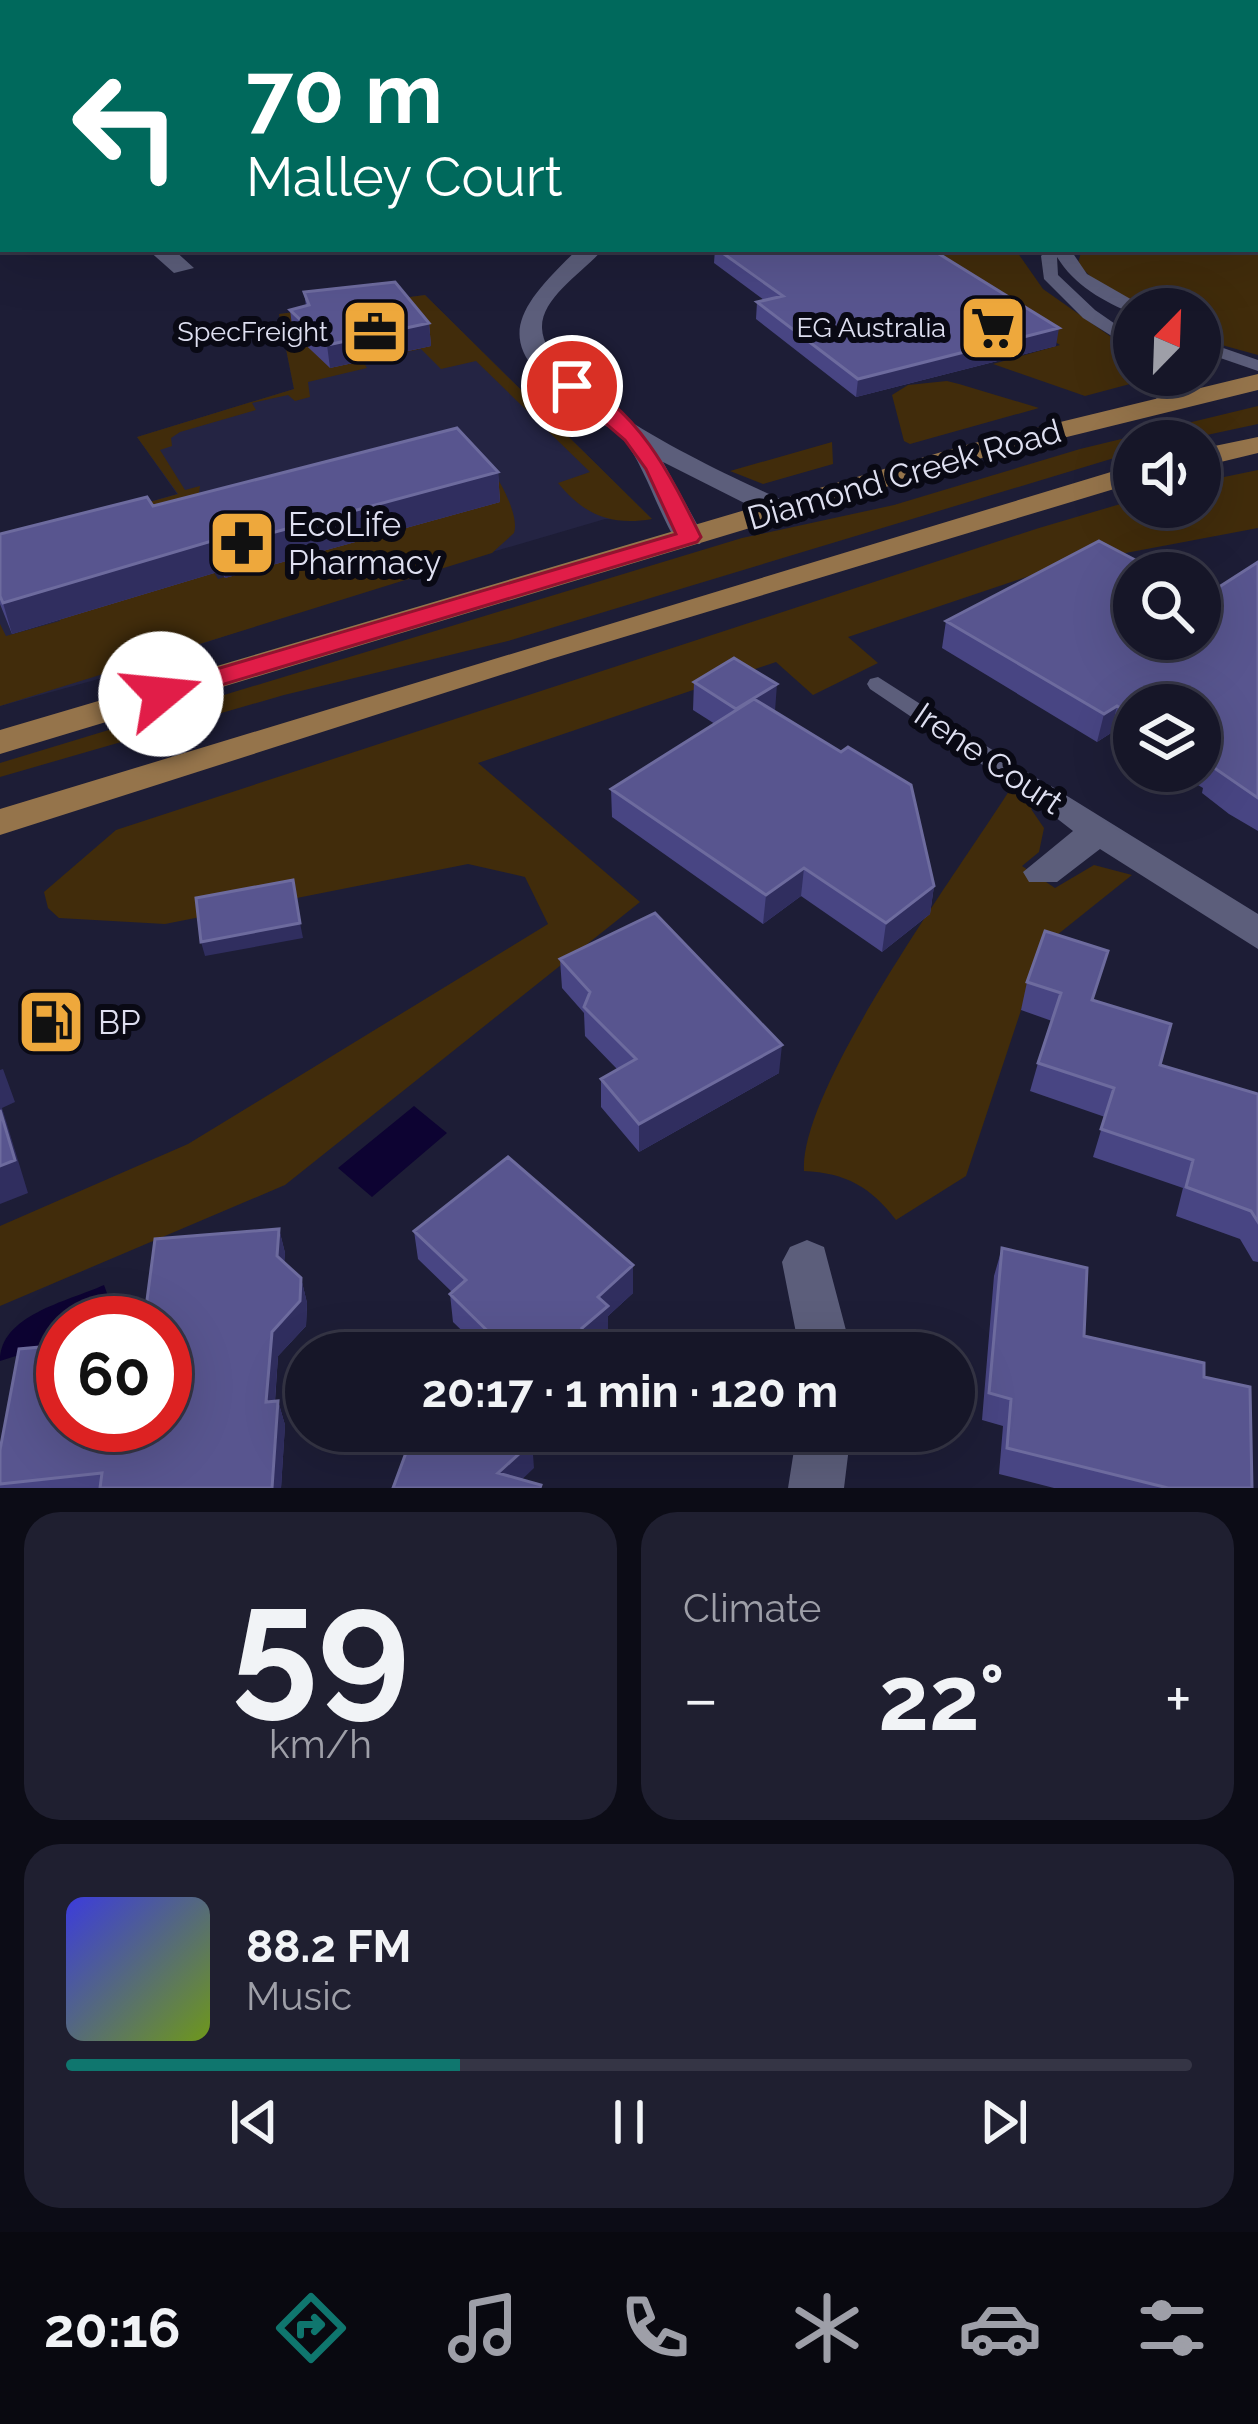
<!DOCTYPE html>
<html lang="en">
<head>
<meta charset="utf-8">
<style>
	:root { --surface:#161628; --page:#1f1f30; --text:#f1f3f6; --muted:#9e9fa8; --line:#353545; --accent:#0f766e }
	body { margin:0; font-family:Raleway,sans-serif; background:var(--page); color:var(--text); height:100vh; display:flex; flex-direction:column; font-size:45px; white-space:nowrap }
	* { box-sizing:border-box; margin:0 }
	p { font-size:39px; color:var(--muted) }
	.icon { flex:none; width:66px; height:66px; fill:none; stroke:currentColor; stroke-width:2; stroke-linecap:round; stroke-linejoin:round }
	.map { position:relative; height:1488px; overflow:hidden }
	.side { display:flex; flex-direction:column; gap:24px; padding:24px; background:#0c0c16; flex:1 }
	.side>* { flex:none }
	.top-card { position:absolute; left:0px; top:0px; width:1260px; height:252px; box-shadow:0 12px 48px #0002,0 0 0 3px var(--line); background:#00695c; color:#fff; overflow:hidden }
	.needle { width:78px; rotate:23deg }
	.fabs { position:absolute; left:1113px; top:288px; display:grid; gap:24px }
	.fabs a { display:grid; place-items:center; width:108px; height:108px; border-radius:50%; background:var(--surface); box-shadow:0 12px 48px #0002,0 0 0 3px var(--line); font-size:60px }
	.speed { position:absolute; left:36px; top:1296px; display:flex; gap:24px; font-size:60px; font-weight:700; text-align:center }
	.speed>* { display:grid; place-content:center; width:156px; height:156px; border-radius:50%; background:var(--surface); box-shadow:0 12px 48px #0002,0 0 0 3px var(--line); line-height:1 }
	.speed .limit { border:18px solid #d22; background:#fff; color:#111 }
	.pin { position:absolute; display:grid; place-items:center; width:102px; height:102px; color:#fff; margin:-51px; border:6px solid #fff; border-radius:50%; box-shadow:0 3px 12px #0007 }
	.me { position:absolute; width:132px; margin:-66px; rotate:73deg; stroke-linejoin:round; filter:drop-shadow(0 0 9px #0008) }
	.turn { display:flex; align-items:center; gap:42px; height:252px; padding:0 48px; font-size:54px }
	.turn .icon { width:156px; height:156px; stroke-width:2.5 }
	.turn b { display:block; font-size:84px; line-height:102px }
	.big { font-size:90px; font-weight:700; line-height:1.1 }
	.side .tile { flex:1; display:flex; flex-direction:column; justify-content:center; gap:18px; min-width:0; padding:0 42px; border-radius:36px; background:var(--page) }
	.side .dial { align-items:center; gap:0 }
	.dial b { font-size:156px; line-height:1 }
	.song { display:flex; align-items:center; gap:36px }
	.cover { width:144px; height:144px; border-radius:18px; background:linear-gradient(135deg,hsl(240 70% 55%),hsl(80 70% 35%)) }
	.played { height:12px; border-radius:6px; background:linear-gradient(90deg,var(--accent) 35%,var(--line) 35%) }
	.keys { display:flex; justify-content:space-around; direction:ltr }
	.heat { display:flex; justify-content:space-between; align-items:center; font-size:66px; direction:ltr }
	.side .tiles { flex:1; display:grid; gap:24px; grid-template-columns:1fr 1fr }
	.tile:last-child { grid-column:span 2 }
	.trip { position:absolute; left:285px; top:1332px; width:690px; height:120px; border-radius:60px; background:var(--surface); box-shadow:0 12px 48px #0002,0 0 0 3px var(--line); font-weight:700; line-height:120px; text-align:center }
	.tabs { display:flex; height:192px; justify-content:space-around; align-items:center; background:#090910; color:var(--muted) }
	.tabs .icon { width:84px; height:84px }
	.tabs .current { color:var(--accent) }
	.tabs b { font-size:54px; color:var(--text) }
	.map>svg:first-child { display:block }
	.built { fill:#242443 }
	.green { fill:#412c0b }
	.water { fill:#0d0332 }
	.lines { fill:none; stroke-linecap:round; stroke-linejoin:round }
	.lane { fill:#5c5e7b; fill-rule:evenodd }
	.street { fill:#5c5e7b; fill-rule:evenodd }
	.primary { fill:#95744b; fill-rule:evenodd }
	.wall { fill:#484583 }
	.shaded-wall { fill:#302e5f }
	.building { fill:#58558f; stroke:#6d6b9e; stroke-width:3 }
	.route { fill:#e11d48; stroke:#92132f; stroke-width:3 }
	.labels { text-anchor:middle; stroke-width:12; stroke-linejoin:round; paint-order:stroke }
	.far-poi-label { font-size:27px; fill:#dedff0; stroke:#090914; text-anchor:end }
	.street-label { font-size:33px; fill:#dedff0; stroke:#090914 }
	.poi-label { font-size:33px; fill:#dedff0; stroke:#090914; text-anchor:start }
</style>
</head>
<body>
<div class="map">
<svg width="1258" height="1488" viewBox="0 0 1258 1488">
	<rect width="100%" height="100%" fill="#1d1d36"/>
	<path class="built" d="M425 295 652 519H605L332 599 106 677 0 706V544L177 494 137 437 294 389 279 314Z"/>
	<path class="green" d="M1258 165V355L1200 339V309C1154 309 1109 302 1078 263L1082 249H1257Z
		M905 249H1015L1043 289 1134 353 1128 362 1134 366 1130 384 1085 396 993 364 1060 345Z
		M425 295 652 519C611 526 584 515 558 483L590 472 476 361 441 369 421 349 363 361 367 368 308 382 310 397 295 401 288 395 252 403 256 410 180 432 171 438 172 446 160 450 185 490 200 486 199 493 177 504 100 516 178 494 137 437 294 389 279 314Z
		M947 381 959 384 1039 408 910 444 904 441 892 395 908 385Z
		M1258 406V424L1179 441H1134V452L508 641 284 695 0 777V763L742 538 894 505 1080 449Z
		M458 437C481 443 522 510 514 533L492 553 0 706V624L6 636 60 621 59 616 185 526 218 579 499 502Z
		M832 442 833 464 763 484 730 471Z
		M1258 470V528L1062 565 848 637 878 663 813 695 776 662 478 763 640 902 285 1185 0 1306V1226L188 1144 548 924 525 877 468 864 165 924 59 918 48 908 44 892 116 830 1039 528 1134 500V507H1200V482Z
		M1009 791 1035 805 1031 809 1044 828 1039 852 1022 866 1055 888 1094 865 1132 875 1042 947 966 1176 896 1220C871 1187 846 1173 804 1171 799 1088 959 870 1009 791Z"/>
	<path class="water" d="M414 1106 447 1133 372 1197 338 1168Z
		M104 1285 116 1318 63 1323V1341L21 1360 19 1355 0 1361C0 1315 66 1302 104 1285Z"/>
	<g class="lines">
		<path class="lane" d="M1048 249H1070L1087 274 1141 305 1143 309H1134V314C1104 302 1074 285 1057 257L1058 275 1095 310 1134 337V350L1083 318 1044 279 1041 256Z
			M1200 340 1258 360V371L1200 351Z
			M1152 375H1170L1172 406 1166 407 1157 402Z
			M878 677 1060 793 1063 799 1060 805H1042L870 689 867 684 870 679Z"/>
		<path class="street" d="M1163 0H1190L1192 3H1165Z
			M0 4 3 5V15L0 14Z
			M1257 14H1258V24H1257Z
			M0 153H3V165H0Z
			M147 249H173L194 268 174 273Z
			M578 249H603C585 271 541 297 542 328 544 394 739 481 794 505L798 511 794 517H772L663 462 704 537 700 544H678C658 513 644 464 623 439 614 428 595 421 584 413 495 348 503 320 578 249Z
			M1051 786 1258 914V949L1100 849 1057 882H1029L1023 872 1073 831 1032 799 1038 790Z
			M807 1240 824 1247 852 1353H800L782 1262 790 1247Z
			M797 1431H851L844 1488H788Z"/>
		<path class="primary" d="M1258 374V390L982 458 0 754V730L962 446Z
			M1258 437V453L1200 467V449Z
			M1134 465V483L551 659 0 835V809Z"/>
	</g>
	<path class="wall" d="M715 249H931L1056 346 856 397 756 319 757 302 764 300 714 263Z
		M304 292 429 323 431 346 330 368 293 333 290 310 306 306Z
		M498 472 500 502 225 578 221 571 12 634 0 604V534L153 506Z
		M1258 562V831L1229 814 1202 793 1203 788 1174 771H1200V705H1134V747L1111 733 1097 742 942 648 946 621 1205 596Z
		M694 682 775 711 934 886 930 914 882 952 801 896 763 924 612 817 611 789 715 724 693 710Z
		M560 959 779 1073 639 1152 601 1107V1079L617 1069 585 1036 584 1013 562 988Z
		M1027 982 1093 1001 1160 1065 1258 1094V1262L1253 1261 1240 1239 1176 1216 1183 1188 1093 1157 1105 1117 1030 1091 1038 1063 1052 1021 1021 1010Z
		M279 1229 285 1253 284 1262 301 1278 307 1303 306 1326 278 1356 275 1402 278 1401 285 1425 281 1488H0V1450L63 1425Z
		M414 1231 633 1293 608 1316V1333L597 1343 608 1353H485L453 1322 450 1294 452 1292 418 1259Z
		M1002 1248 1084 1336 1204 1377 1252 1488H1054L999 1474 1003 1426 982 1420 994 1276Z
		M538 1431H573L555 1448Z"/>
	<path class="shaded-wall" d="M429 323 431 346 330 368 327 345Z
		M1059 328 1056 346 856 397 858 379Z
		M498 472 500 502 225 578 219 547Z
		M215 540 221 571 12 634 3 603Z
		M777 684 775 711 735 737 736 709Z
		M1117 706 1111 733 1097 742 1104 714Z
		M804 868 801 896 763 924 766 895Z
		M934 886 930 914 882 952 886 923Z
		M300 923 303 938 205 956 201 942Z
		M782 1045 779 1073 639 1152V1124Z
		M3 1069 15 1102 2 1108 28 1193 0 1204V1070Z
		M279 1229 285 1253 283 1280 277 1256Z
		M633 1265V1293L608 1316V1333L586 1353 582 1328 598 1297Z
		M301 1278 307 1303 306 1326 278 1356 273 1426 266 1402 272 1332Z
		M278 1401 285 1425 281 1488H272Z
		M554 1431H573L555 1448Z
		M532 1442 534 1468 513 1488 498 1473Z"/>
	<path class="building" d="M717 249H931L1059 328 858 379 757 302 783 296Z
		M395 282 429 323 327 345 290 310 309 305 304 292Z
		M457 428 498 472 219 547 215 540 3 603 0 596V534L147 497 153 506Z
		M1099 541 1160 573H1134V639H1200V594L1205 596 1258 562V798L1210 765 1214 762 1200 754V705H1134V716L1117 706 1104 714 946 621Z
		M734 658 777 684 736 709 694 682Z
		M754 699 841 752 848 747 911 785 934 886 886 923 804 868 766 895 611 789Z
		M293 880 300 923 201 942 196 898Z
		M655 913 782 1045 639 1124 601 1079 636 1059 584 1007 590 992 560 959Z
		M1045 931 1108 951 1092 1000 1171 1024 1160 1065 1258 1094V1222L1251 1211 1186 1187 1193 1160 1101 1129 1114 1088 1038 1063 1061 993 1027 982Z
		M0 1110 15 1160 0 1166Z
		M508 1157 633 1265 598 1297 608 1306 582 1328 608 1353H508L509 1352 450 1294 466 1280 414 1231Z
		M279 1229 277 1256 301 1278 300 1301 272 1332 266 1402 278 1401 272 1488H100L102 1473 0 1484V1450L19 1349 63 1345V1425H165V1323H144L155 1239Z
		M1002 1248 1087 1268 1084 1336 1204 1363V1377L1250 1387 1252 1488H1168L1007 1448 1011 1399 989 1393Z
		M414 1431H492L532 1442 498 1473 541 1485 540 1488H393Z"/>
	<path class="route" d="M572 380C636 403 673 480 701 537L697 542 171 700H152V688L676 534 646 469 625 440 562 386Z"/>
	<defs>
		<symbol id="supermarket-square" viewBox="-11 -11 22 22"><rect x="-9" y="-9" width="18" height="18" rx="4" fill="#eea83c" stroke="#090914"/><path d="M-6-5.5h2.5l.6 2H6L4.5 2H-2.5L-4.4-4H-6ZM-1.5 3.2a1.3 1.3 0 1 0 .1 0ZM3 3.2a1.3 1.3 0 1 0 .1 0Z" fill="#111"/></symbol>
		<symbol id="office-square" viewBox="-11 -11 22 22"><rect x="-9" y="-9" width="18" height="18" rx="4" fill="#eea83c" stroke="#090914"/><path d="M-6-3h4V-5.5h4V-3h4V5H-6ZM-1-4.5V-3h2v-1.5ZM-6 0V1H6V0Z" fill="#111"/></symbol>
		<symbol id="pharmacy-square" viewBox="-11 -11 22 22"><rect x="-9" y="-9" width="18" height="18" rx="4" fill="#eea83c" stroke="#090914"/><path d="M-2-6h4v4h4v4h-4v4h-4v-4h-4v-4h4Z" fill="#111"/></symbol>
		<symbol id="fuel-square" viewBox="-11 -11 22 22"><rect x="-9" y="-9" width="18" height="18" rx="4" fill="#eea83c" stroke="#090914"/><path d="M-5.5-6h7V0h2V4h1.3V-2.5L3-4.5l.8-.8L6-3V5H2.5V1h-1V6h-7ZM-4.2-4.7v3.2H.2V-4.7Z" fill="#111"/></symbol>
	</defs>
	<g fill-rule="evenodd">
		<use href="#supermarket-square" x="955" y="290" width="76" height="76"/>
		<use href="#office-square" x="337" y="294" width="76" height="76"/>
		<use href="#pharmacy-square" x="204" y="505" width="76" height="76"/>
		<use href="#fuel-square" x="13" y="984" width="76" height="76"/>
	</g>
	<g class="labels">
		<g class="far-poi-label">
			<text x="946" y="337">EG Australia</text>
			<text x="328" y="341">SpecFreight</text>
		</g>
		<g class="street-label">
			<text transform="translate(904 474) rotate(-16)" y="12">Diamond Creek Road</text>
			<text transform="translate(989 758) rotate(34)" y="12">Irene Court</text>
		</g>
		<g class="poi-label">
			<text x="288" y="536">EcoLife<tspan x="288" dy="38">Pharmacy</tspan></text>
			<text x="98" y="1034">BP</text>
		</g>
	</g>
</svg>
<div class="fabs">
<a><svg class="needle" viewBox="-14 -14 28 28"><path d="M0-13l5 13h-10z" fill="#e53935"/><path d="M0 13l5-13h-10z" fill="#9e9fa8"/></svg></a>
<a><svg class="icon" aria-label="sound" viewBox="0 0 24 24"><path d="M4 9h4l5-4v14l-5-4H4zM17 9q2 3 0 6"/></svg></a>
<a><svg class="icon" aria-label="search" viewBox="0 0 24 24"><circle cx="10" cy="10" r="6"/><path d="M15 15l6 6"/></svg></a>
<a><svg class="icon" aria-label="layers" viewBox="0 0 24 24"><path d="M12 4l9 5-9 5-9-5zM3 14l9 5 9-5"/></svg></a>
</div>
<div class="speed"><div class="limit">60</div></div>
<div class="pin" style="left:572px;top:386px;background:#d93025"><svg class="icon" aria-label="arrive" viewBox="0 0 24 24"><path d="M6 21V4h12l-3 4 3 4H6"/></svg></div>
<svg class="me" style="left:161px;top:694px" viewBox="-20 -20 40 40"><circle r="19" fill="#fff"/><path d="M0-13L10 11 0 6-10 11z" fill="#e11d48"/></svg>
<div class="trip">20:17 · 1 min · 120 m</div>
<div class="top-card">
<div class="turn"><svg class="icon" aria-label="left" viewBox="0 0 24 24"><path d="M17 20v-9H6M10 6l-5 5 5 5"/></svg><div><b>70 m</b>Malley Court</div></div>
</div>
</div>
<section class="side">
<div class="tiles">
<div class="tile dial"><b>59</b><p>km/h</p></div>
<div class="tile"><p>Climate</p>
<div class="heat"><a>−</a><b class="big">22°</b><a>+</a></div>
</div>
<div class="tile">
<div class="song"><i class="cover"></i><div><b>88.2 FM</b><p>Music</p></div></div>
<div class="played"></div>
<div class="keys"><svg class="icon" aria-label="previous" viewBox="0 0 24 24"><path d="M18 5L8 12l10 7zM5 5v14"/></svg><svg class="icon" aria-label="pause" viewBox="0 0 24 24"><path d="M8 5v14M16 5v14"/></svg><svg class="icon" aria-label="next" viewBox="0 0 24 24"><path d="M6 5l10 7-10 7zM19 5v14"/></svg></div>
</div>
</div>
</section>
<nav class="tabs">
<b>20:16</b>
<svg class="icon current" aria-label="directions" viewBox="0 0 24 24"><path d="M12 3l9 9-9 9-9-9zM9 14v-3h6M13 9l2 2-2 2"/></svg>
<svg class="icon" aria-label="music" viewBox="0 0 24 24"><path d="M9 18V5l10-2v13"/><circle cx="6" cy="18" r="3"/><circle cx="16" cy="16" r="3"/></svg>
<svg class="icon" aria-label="phone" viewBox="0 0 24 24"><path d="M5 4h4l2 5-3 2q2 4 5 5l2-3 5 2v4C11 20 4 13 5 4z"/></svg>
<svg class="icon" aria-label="climate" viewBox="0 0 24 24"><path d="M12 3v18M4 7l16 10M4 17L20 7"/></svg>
<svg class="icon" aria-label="car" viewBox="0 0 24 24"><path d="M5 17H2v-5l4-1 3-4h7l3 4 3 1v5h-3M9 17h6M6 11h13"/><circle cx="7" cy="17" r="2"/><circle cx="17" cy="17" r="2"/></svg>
<svg class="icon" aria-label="filters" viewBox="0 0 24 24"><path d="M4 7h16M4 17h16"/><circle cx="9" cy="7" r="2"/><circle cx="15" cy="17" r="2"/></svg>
</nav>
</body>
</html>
